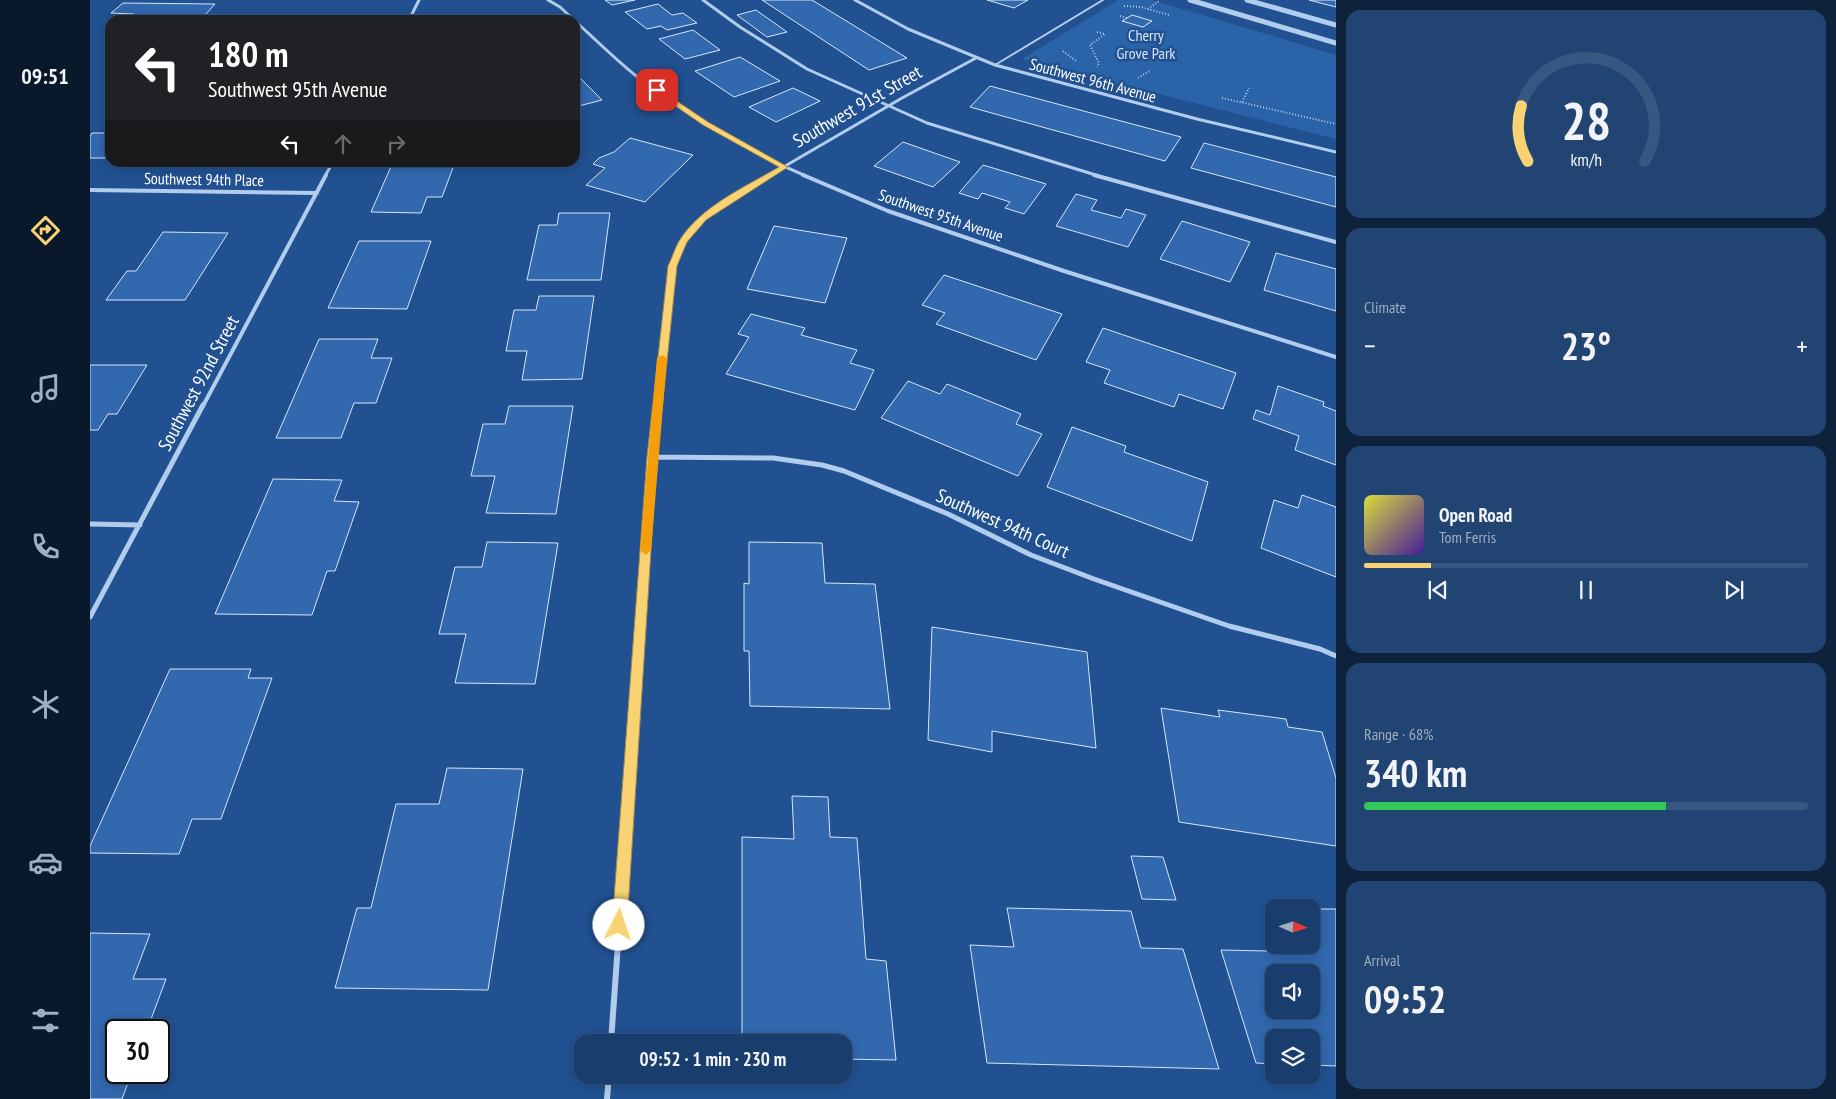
<!DOCTYPE html>
<html lang="en">
<head>
<meta charset="utf-8">
<style>
	:root { --surface:#193d6d; --page:#224472; --text:#f1f3f6; --muted:#9faec2; --line:#375680; --accent:#f9d373 }
	body { margin:0; font-family:"PT Sans Narrow",sans-serif; background:var(--page); color:var(--text); height:100vh; display:flex; flex-direction:column; font-size:19px; white-space:nowrap }
	* { box-sizing:border-box; margin:0 }
	p { font-size:16px; color:var(--muted) }
	.icon { flex:none; width:28px; height:28px; fill:none; stroke:currentColor; stroke-width:2; stroke-linecap:round; stroke-linejoin:round }
	.map { position:relative; flex:1; overflow:hidden }
	.sheet { display:flex; flex-direction:column; gap:10px; padding:10px; background:#0e223c; width:500px }
	.sheet>* { flex:none }
	.banner { position:absolute; left:15px; top:15px; width:475px; height:152px; border-radius:15px; box-shadow:0 2px 12px #0003,0 0 0 1px var(--line); background:#202124; color:#fff; overflow:hidden }
	.needle { width:32px; rotate:93deg }
	.tools { position:absolute; left:1175px; top:899px; display:grid; gap:10px }
	.tools a { display:grid; place-items:center; width:55px; height:55px; border-radius:10px; background:var(--surface); box-shadow:0 2px 12px #0003,0 0 0 1px var(--line); font-size:25px }
	.speed { position:absolute; left:15px; top:1019px; display:flex; gap:10px; font-size:25px; font-weight:700; text-align:center }
	.speed>* { display:grid; place-content:center; width:65px; height:65px; border-radius:50%; background:var(--surface); box-shadow:0 2px 12px #0003,0 0 0 1px var(--line); line-height:1 }
	.speed .limit { border:2px solid #111; border-radius:8px; background:#fff; color:#111 }
	.pin { position:absolute; display:grid; place-items:center; width:42px; height:42px; color:#fff; margin:-21px; border-radius:10px; box-shadow:0 2px 8px #0006 }
	.me { position:absolute; width:55px; margin:-28px; rotate:4deg; stroke-linejoin:round; filter:drop-shadow(0 0 4px #0008) }
	.turn { display:flex; align-items:center; gap:18px; height:105px; padding:0 20px; font-size:22px }
	.turn .icon { width:65px; height:65px; stroke-width:2.5 }
	.turn b { display:block; font-size:35px; line-height:42px }
	.lanes { display:flex; align-items:center; height:48px; padding:0 20px; background:#0003; justify-content:center; gap:25px; direction:ltr }
	.lanes .off { opacity:.35 }
	.big { font-size:38px; font-weight:600; line-height:1.1 }
	.sheet .card { flex:1; display:flex; flex-direction:column; justify-content:center; gap:8px; min-width:0; padding:0 18px; border-radius:15px; background:var(--page) }
	.sheet .dial { align-items:center; gap:0 }
	.dial svg { height:130px; overflow:visible; fill:none; stroke:var(--line); stroke-width:7; stroke-linecap:round; text-anchor:middle }
	.dial text { fill:var(--text); stroke:none }
	.song { display:flex; align-items:center; gap:15px }
	.cover { width:60px; height:60px; border-radius:8px; background:linear-gradient(135deg,hsl(60 70% 55%),hsl(260 70% 35%)) }
	.played { height:5px; border-radius:2px; background:linear-gradient(90deg,var(--accent) 15%,var(--line) 15%) }
	.keys { display:flex; justify-content:space-around; direction:ltr }
	.heat { display:flex; justify-content:space-between; align-items:center; font-size:28px; direction:ltr }
	.charge { height:8px; border-radius:4px; background:linear-gradient(90deg,#34c759 68%,var(--line) 0) }
	.trip { position:absolute; left:484px; top:1034px; width:278px; height:50px; border-radius:15px; background:var(--surface); box-shadow:0 2px 12px #0003,0 0 0 1px var(--line); font-weight:600; line-height:50px; text-align:center }
	main { display:flex; flex:1; min-height:0 }
	.menu { display:flex; flex-direction:column; width:90px; justify-content:space-around; align-items:center; background:#0a182c; color:var(--muted) }
	.menu .icon { width:35px; height:35px }
	.menu .on { color:var(--accent) }
	.menu b { font-size:22px; color:var(--text) }
	.map>svg:first-child { display:block }
	.green { fill:#2b63a9 }
	.building { fill:#3168ae; stroke:#d7e6f9; fill-rule:evenodd }
	.lines { fill:none; stroke-linecap:round; stroke-linejoin:round }
	.path { stroke:#b2cced; stroke-width:2; stroke-dasharray:1 2; stroke-linecap:butt }
	.service { stroke:#b2cced; stroke-width:2 }
	.minor-far3 { stroke:#b2cced; stroke-width:3 }
	.minor-far2 { stroke:#b2cced; stroke-width:4 }
	.minor-far1 { stroke:#b2cced; stroke-width:5 }
	.minor { stroke:#b2cced; stroke-width:6 }
	.tertiary { stroke:#b2cced; stroke-width:5 }
	.route { fill:#f9d373; stroke:#a2894b }
	.slow { fill:#f59e0b }
	.labels { text-anchor:middle; stroke-width:5; stroke-linejoin:round; paint-order:stroke }
	.far-park-label { font-size:16px; fill:#d7e6f9; stroke:#215191 }
	.far-street-label { font-size:16px; fill:#fff; stroke:#215191 }
	.street-label { font-size:19px; fill:#fff; stroke:#215191 }
</style>
</head>
<body>
<main>
<nav class="menu">
<b>09:51</b>
<svg class="icon on" aria-label="directions" viewBox="0 0 24 24"><path d="M12 3l9 9-9 9-9-9zM9 14v-3h6M13 9l2 2-2 2"/></svg>
<svg class="icon" aria-label="music" viewBox="0 0 24 24"><path d="M9 18V5l10-2v13"/><circle cx="6" cy="18" r="3"/><circle cx="16" cy="16" r="3"/></svg>
<svg class="icon" aria-label="phone" viewBox="0 0 24 24"><path d="M5 4h4l2 5-3 2q2 4 5 5l2-3 5 2v4C11 20 4 13 5 4z"/></svg>
<svg class="icon" aria-label="climate" viewBox="0 0 24 24"><path d="M12 3v18M4 7l16 10M4 17L20 7"/></svg>
<svg class="icon" aria-label="car" viewBox="0 0 24 24"><path d="M5 17H2v-5l4-1 3-4h7l3 4 3 1v5h-3M9 17h6M6 11h13"/><circle cx="7" cy="17" r="2"/><circle cx="17" cy="17" r="2"/></svg>
<svg class="icon" aria-label="filters" viewBox="0 0 24 24"><path d="M4 7h16M4 17h16"/><circle cx="9" cy="7" r="2"/><circle cx="15" cy="17" r="2"/></svg>
</nav>
<div class="map">
<svg width="1246" height="1099" viewBox="0 0 1246 1099">
	<rect width="100%" height="100%" fill="#215191"/>
	<path class="green" d="M1028 0H1062L1246 55V139L932 59Z"/>
	<path class="building" d="M515 0H545L522 5Z
		M672 0H722L817 58 779 70Z
		M897 0H938L924 8Z
		M1219 0H1246V7Z
		M33 3 125 4 115 15H87L82 20H37L44 14 21 13Z
		M568 4 582 15 593 13 607 23 577 30 571 26 557 29 535 12Z
		M666 10 697 32 677 37 647 15Z
		M1042 15 1062 21 1053 27 1032 21Z
		M158 16H196L193 20H154Z
		M603 30 630 50 595 59 569 39Z
		M650 57 690 81 644 97 605 71Z
		M485 73 512 100 485 107Z
		M900 86 1091 137 1075 161 880 107Z
		M703 88 730 101 686 122 659 107Z
		M2 133H20V158H0V136Z
		M540 138 603 155 555 202 496 185 515 168 503 164 509 158 524 152Z
		M813 142 870 162 843 187 784 166Z
		M1114 143 1246 177V207L1101 168Z
		M303 162H350L349 165H364L352 197H337L331 213 281 212Z
		M893 165 956 184 934 214 915 208 920 202 892 193 888 199 869 193Z
		M986 194 1007 200 1001 210 1031 218 1036 209 1056 215 1038 247 966 226Z
		M469 213H520L511 280H437L449 225H467Z
		M1092 221 1160 242 1140 282 1070 259Z
		M684 226 757 238 735 303 657 289Z
		M73 232 138 233 95 300H16L37 271H46Z
		M269 241H341L317 309 238 308Z
		M1186 253 1246 269V311L1174 290Z
		M854 275 972 314 946 360 846 324 855 313 832 305Z
		M449 296H504L492 379 432 380 437 351H416L424 310H446Z
		M661 314 715 328 711 335 767 350 760 363 784 370 765 410 636 374 659 337 648 334Z
		M1013 328 1146 373 1133 409 1089 394 1084 407 1014 383 1020 370 996 362Z
		M229 339H288L281 358H302L286 403H264L251 438H186Z
		M0 365H57L27 414H18L8 430H0Z
		M818 381 850 394 857 384 931 414 926 424 952 434 928 476 791 418Z
		M1188 386 1234 402 1233 406 1246 411V465L1205 450 1209 436 1163 419 1166 410 1180 415Z
		M419 406H483L466 514 396 513 405 476H381L393 424H415Z
		M982 427 1036 446 1034 452 1118 482 1102 541 957 487Z
		M183 479 252 480 244 501 269 502 245 571H237L222 615 125 614Z
		M1212 495 1246 507V577L1171 548 1184 500 1208 508Z
		M397 542 468 543 445 684 365 683 376 634H349L365 567H392Z
		M659 542 732 543 735 583 785 584 800 709 660 706 659 651H654V583L659 584Z
		M842 627 997 652 1006 748 902 731V752L838 740Z
		M80 669H161L158 678H182L131 819H102L89 854 0 853V846Z
		M1071 708 1130 717 1128 710 1196 719 1198 727 1232 732 1246 778V846L1089 822Z
		M357 768 433 769 398 990 245 988 267 908H281L306 804H349Z
		M702 796 738 797 740 837 767 838 776 959 796 961 806 1060 752 1059V1042H652V837L704 839Z
		M1041 856 1073 857 1086 900 1052 899Z
		M917 908 1041 911 1051 948 1093 949 1129 1069 897 1063 880 945 924 947Z
		M1221 909H1246V1066L1221 1065V1038H1184V1064L1166 1063 1131 950 1223 952 1221 945ZM1184 972H1221V1010H1184Z
		M0 933 60 934 43 979H76L57 1030H26V1072H42L32 1099H0Z"/>
	<g class="lines">
		<path class="path" d="M1034 6 1051 7 1079 15
			M1058 9 1069 1
			M1030 16 1037 18
			M1007 32 1015 34 1000 45 1009 63 1007 67
			M973 51 986 61
			M1048 78 1060 71
			M1132 98 1246 124
			M1152 102 1159 88"/>
		<path class="service" d="M905 65 1013 0"/>
		<path class="minor-far3" d="M458 0 470 7 484 20
			M613 0 650 27 717 69 837 123 1009 176
			M765 0 818 29 905 65 1107 119 1246 152
			M319 20 329 0
			M485 21C505 39 524 58 545 75 593 113 659 152 716 176
			M235 176 243 162
			M678 176 812 98 886 58"/>
		<path class="minor-far2" d="M713 175 798 211 974 271 1246 357
			M1004 175 1246 242
			M0 190 227 193
			M113 406 236 175
			M567 406 579 280 591 247 602 229 621 211 680 175"/>
		<path class="minor-far1" d="M562 457 683 458 732 465 754 471 858 514 941 555 1004 579 1139 626 1230 649 1246 656
			M0 524 50 525
			M0 617 113 405
			M545 707 567 405"/>
		<path class="minor" d="M521 1042 545 705
			M517 1099 519 1075"/>
		<path class="tertiary" d="M1100 0 1246 43
			M1157 0 1246 25"/>
	</g>
	<path class="route" d="M565 89H569L618 122 698 167 616 220 597 242 587 266 567 457 537 925 535 931 529 933 524 931 522 925 557 457 578 266C582 258 585 248 589 241 611 206 655 187 689 167L613 125 565 92Z"/>
	<path class="slow" d="M572 355 577 358 561 550 556 555 550 550 567 358Z"/>
	<g class="labels">
		<g class="far-park-label">
			<text x="1056" y="41">Cherry<tspan x="1056" dy="18">Grove Park</tspan></text>
		</g>
		<g class="far-street-label">
			<text transform="translate(1003 80) rotate(15)" y="6">Southwest 96th Avenue</text>
			<text transform="translate(114 179) rotate(1)" y="6">Southwest 94th Place</text>
			<text transform="translate(851 215) rotate(19)" y="6">Southwest 95th Avenue</text>
		</g>
		<g class="street-label">
			<text transform="translate(767 106) rotate(-30)" y="7">Southwest 91st Street</text>
			<text transform="translate(108 383) rotate(-62)" y="7">Southwest 92nd Street</text>
			<text transform="translate(913 523) rotate(24)" y="7">Southwest 94th Court</text>
		</g>
	</g>
</svg>
<div class="tools">
<a><svg class="needle" viewBox="-14 -14 28 28"><path d="M0-13l5 13h-10z" fill="#e53935"/><path d="M0 13l5-13h-10z" fill="#9faec2"/></svg></a>
<a><svg class="icon" aria-label="sound" viewBox="0 0 24 24"><path d="M4 9h4l5-4v14l-5-4H4zM17 9q2 3 0 6"/></svg></a>
<a><svg class="icon" aria-label="layers" viewBox="0 0 24 24"><path d="M12 4l9 5-9 5-9-5zM3 14l9 5 9-5"/></svg></a>
</div>
<div class="speed"><div class="limit">30</div></div>
<div class="pin" style="left:567px;top:90px;background:#d93025"><svg class="icon" aria-label="arrive" viewBox="0 0 24 24"><path d="M6 21V4h12l-3 4 3 4H6"/></svg></div>
<svg class="me" style="left:529px;top:925px" viewBox="-20 -20 40 40"><circle r="19" fill="#fff"/><path d="M0-13L10 11 0 6-10 11z" fill="#f9d373"/></svg>
<div class="trip">09:52 · 1 min · 230 m</div>
<div class="banner">
<div class="turn"><svg class="icon" aria-label="left" viewBox="0 0 24 24"><path d="M17 20v-9H6M10 6l-5 5 5 5"/></svg><div><b>180 m</b>Southwest 95th Avenue</div></div>
<div class="lanes"><svg class="icon" aria-label="left" viewBox="0 0 24 24"><path d="M17 20v-9H6M10 6l-5 5 5 5"/></svg><svg class="icon off" aria-label="ahead" viewBox="0 0 24 24"><path d="M12 20V5M6 11l6-6 6 6"/></svg><svg class="icon off" aria-label="right" viewBox="0 0 24 24"><path d="M7 20v-9h11M14 6l5 5-5 5"/></svg></div>
</div>
</div>
<section class="sheet">
<div class="card dial"><svg viewBox="0 0 100 80">
<path d="M14 69A42 42 0 1 1 86 69"/>
<path d="M14 69A42 42 0 0 1 10 35" stroke="#f9d373"/>
<text x="50" y="56" font-size="32" font-weight="700">28</text>
<text x="50" y="72" font-size="11">km/h</text>
</svg></div>
<div class="card"><p>Climate</p>
<div class="heat"><a>−</a><b class="big">23°</b><a>+</a></div>
</div>
<div class="card">
<div class="song"><i class="cover"></i><div><b>Open Road</b><p>Tom Ferris</p></div></div>
<div class="played"></div>
<div class="keys"><svg class="icon" aria-label="previous" viewBox="0 0 24 24"><path d="M18 5L8 12l10 7zM5 5v14"/></svg><svg class="icon" aria-label="pause" viewBox="0 0 24 24"><path d="M8 5v14M16 5v14"/></svg><svg class="icon" aria-label="next" viewBox="0 0 24 24"><path d="M6 5l10 7-10 7zM19 5v14"/></svg></div>
</div>
<div class="card"><p>Range · 68%</p><b class="big">340 km</b><div class="charge"></div></div>
<div class="card"><p>Arrival</p><b class="big">09:52</b></div>
</section>
</main>
</body>
</html>
